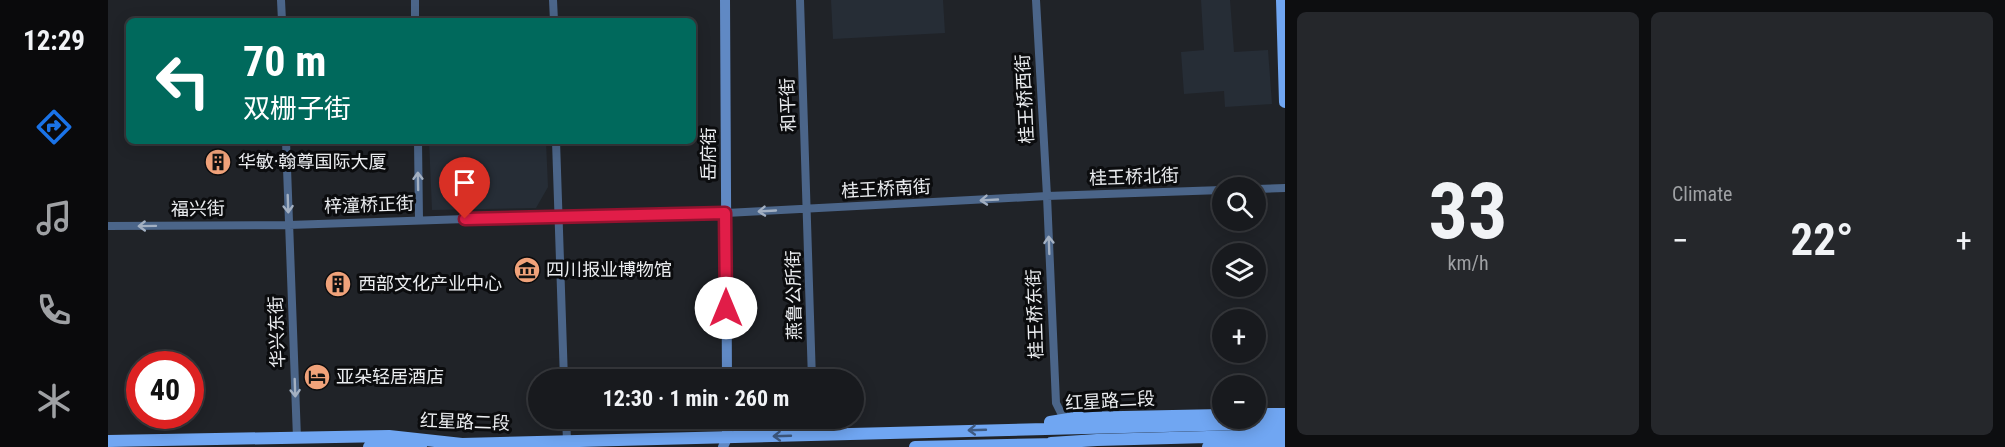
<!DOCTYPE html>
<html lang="en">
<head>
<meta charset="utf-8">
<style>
	:root { --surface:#181a1e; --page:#25272b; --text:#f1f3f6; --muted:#9fa1a4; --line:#36383c; --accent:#1a73e8 }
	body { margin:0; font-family:"Roboto Condensed","Noto Sans SC",sans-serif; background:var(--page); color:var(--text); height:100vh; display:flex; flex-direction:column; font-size:22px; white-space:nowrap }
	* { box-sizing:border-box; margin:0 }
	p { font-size:20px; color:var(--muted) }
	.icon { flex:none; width:33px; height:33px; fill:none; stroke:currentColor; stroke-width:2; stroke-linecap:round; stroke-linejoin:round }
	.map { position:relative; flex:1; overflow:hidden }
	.details { display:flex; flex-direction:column; gap:12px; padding:12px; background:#0d0e10; width:720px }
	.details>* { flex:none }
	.hud { position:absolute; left:18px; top:18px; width:570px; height:126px; border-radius:9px; box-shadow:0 3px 15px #0003,0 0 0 2px var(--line); background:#00695c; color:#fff; overflow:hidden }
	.buttons { position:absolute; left:1104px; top:177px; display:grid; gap:12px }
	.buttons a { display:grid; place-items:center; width:54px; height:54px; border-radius:50%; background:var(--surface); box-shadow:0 3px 15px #0003,0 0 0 2px var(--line); font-size:30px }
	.speed { position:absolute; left:18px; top:351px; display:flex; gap:12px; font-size:30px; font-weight:700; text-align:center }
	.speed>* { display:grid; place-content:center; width:78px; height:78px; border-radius:50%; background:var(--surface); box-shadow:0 3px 15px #0003,0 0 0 2px var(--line); line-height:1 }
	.speed .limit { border:9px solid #d22; background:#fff; color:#111 }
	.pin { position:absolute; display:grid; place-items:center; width:51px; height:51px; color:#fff; margin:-62px -26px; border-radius:50% 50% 50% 0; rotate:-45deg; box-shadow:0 0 6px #0007 }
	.pin .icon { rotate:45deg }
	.me { position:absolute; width:66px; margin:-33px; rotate:0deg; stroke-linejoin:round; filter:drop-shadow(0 0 4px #0008) }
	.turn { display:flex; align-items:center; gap:21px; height:126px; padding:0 18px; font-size:27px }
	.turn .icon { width:78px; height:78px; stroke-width:2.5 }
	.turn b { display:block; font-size:42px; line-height:51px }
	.big { font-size:45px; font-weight:700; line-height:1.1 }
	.details .widget { flex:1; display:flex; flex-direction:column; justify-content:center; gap:9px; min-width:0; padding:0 21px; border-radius:9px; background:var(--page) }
	.details .dial { align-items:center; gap:0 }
	.dial b { font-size:78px; line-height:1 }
	.heat { display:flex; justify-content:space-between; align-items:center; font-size:33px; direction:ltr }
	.details .tiles { flex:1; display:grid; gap:12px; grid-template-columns:repeat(2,1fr) }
	.trip { position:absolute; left:420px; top:369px; width:336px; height:60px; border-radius:30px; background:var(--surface); box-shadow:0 3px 15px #0003,0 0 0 2px var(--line); font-weight:700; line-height:60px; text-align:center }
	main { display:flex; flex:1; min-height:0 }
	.tabs { display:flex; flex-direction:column; width:108px; justify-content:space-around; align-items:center; background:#0a0a0c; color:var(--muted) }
	.tabs .icon { width:42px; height:42px }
	.tabs .current { color:var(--accent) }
	.tabs b { font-size:27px; color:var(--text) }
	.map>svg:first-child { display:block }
	.built { fill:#262d36 }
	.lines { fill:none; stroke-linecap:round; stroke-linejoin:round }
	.street { stroke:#4b6589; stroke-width:8 }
	.secondary { stroke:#6089c4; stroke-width:10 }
	.primary { stroke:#70a6f2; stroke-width:12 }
	.oneway { stroke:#a3b0c2 }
	.oneway2 { stroke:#3e5980 }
	.route-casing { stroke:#92132f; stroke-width:15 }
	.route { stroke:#e11d48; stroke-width:10 }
	.labels { text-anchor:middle; stroke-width:6; stroke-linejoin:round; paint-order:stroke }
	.street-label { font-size:18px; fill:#ebedf0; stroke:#0b0c0e }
	.poi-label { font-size:18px; fill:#ebedf0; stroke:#0b0c0e; text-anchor:start }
</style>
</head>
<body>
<main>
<nav class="tabs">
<b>12:29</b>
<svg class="icon current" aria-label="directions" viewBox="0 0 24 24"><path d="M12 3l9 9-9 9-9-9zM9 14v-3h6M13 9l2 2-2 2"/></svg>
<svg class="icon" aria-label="music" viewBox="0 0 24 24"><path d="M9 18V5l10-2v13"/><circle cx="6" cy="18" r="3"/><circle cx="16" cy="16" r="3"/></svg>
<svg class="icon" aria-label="phone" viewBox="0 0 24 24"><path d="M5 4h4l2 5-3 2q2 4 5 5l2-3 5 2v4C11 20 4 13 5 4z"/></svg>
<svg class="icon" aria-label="climate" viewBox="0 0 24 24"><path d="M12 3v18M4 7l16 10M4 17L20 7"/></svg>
</nav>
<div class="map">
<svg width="1177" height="447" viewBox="0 0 1177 447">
	<rect width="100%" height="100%" fill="#202328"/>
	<path class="built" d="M723 0H835L837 33 725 39Z
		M1093 0H1122L1126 52 1160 50 1164 104 1117 107 1116 91 1076 94 1073 52 1096 50Z
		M321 141H438L440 187 428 208 324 210Z"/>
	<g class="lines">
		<path class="street" d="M173 0 174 21
			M307 0V21
			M445 0 446 21
			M692 0 704 380
			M928 0 939 196 948 403 953 413 962 418
			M178 141 189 438
			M310 141 311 220
			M448 141 456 380
			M1148 189 1177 188
			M0 226 181 225 449 216 618 213 939 196 1114 190
			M458 418 459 440
			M705 418 706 434"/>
		<path class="secondary" d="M617 0 619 380
			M615 447 619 438V418"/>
		<path class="primary" d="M1174 0 1177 102
			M1148 414H1177
			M942 422 967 418 1114 415
			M0 441 281 436 354 444 1177 423
			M943 443 989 440 1177 435
			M261 447 313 446
			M807 447 949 444
			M1100 447 1177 444"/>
	</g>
	<defs><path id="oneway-shaft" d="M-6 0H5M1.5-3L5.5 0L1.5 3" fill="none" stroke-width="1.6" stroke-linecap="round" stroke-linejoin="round" transform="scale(1.5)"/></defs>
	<g class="oneway">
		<use href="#oneway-shaft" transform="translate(310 181) rotate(-91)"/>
		<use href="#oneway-shaft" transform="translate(881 200) rotate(177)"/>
		<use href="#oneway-shaft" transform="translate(180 204) rotate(88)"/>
		<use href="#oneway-shaft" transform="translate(659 211) rotate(177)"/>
		<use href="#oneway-shaft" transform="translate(39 226) rotate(179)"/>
		<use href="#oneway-shaft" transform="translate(941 245) rotate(-92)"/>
		<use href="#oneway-shaft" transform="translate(187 388) rotate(88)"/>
	</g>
	<g class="oneway2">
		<use href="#oneway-shaft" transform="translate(869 430) rotate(178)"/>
		<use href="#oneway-shaft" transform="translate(674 436) rotate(178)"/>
	</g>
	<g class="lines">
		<defs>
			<path id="route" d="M357 219 617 213 618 308"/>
		</defs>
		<use href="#route" class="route-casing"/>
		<use href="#route" class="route"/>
	</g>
	<defs>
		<symbol id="building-disc" viewBox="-11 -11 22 22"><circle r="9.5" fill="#f0a27a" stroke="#0b0c0e"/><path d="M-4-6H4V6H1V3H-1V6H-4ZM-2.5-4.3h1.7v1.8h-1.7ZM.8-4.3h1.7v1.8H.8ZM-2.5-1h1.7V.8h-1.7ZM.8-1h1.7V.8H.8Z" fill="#111"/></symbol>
		<symbol id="museum-disc" viewBox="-11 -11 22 22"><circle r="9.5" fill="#f0a27a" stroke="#0b0c0e"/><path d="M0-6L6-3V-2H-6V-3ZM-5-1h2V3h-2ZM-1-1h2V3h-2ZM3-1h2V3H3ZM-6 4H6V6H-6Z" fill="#111"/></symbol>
		<symbol id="hotel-disc" viewBox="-11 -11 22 22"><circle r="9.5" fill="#f0a27a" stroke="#0b0c0e"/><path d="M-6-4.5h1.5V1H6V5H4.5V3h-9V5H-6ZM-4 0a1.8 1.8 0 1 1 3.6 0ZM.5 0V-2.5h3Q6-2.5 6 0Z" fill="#111"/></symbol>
	</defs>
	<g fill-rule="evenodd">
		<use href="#building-disc" x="95" y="147" width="30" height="30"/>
		<use href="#museum-disc" x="404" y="255" width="30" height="30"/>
		<use href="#building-disc" x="215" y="269" width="30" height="30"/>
		<use href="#hotel-disc" x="194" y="362" width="30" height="30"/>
	</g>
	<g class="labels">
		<g class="street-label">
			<text transform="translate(917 99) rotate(-93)" y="6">桂王桥西街</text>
			<text transform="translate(680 105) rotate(-92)" y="6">和平街</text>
			<text transform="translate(601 154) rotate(-90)" y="6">岳府街</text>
			<text transform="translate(1026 177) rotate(-2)" y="6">桂王桥北街</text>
			<text transform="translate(778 189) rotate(-3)" y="6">桂王桥南街</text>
			<text transform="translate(261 205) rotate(-2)" y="6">梓潼桥正街</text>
			<text transform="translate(90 209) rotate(-1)" y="6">福兴街</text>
			<text transform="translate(686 295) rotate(-91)" y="6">燕鲁公所街</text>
			<text transform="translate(927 314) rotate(-92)" y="6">桂王桥东街</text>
			<text transform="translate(169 332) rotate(-92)" y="6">华兴东街</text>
			<text transform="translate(1002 401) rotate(-3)" y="6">红星路二段</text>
			<text transform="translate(357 422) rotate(2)" y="6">红星路二段</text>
		</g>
		<g class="poi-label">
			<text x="130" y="168">华敏·翰尊国际大厦</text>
			<text x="438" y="276">四川报业博物馆</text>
			<text x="250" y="290">西部文化产业中心</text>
			<text x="228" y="383">亚朵轻居酒店</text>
		</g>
	</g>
</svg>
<div class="buttons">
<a><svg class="icon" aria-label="search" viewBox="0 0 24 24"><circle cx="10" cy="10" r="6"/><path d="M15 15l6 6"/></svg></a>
<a><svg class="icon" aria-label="layers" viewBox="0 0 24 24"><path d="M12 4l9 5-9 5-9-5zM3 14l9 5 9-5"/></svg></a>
<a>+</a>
<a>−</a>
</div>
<div class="speed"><div class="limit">40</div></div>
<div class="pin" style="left:357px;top:219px;background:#d93025"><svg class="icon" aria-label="arrive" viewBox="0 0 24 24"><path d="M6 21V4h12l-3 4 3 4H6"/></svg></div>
<svg class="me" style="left:618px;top:308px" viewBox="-20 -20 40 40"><circle r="19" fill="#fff"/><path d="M0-13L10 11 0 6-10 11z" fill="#e11d48"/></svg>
<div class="trip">12:30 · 1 min · 260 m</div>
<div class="hud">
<div class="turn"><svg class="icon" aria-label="left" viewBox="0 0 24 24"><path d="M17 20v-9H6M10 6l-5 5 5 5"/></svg><div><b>70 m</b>双栅子街</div></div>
</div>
</div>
<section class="details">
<div class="tiles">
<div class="widget dial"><b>33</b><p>km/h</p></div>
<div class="widget"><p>Climate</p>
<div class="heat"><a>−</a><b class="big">22°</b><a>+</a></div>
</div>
</div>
</section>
</main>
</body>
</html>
